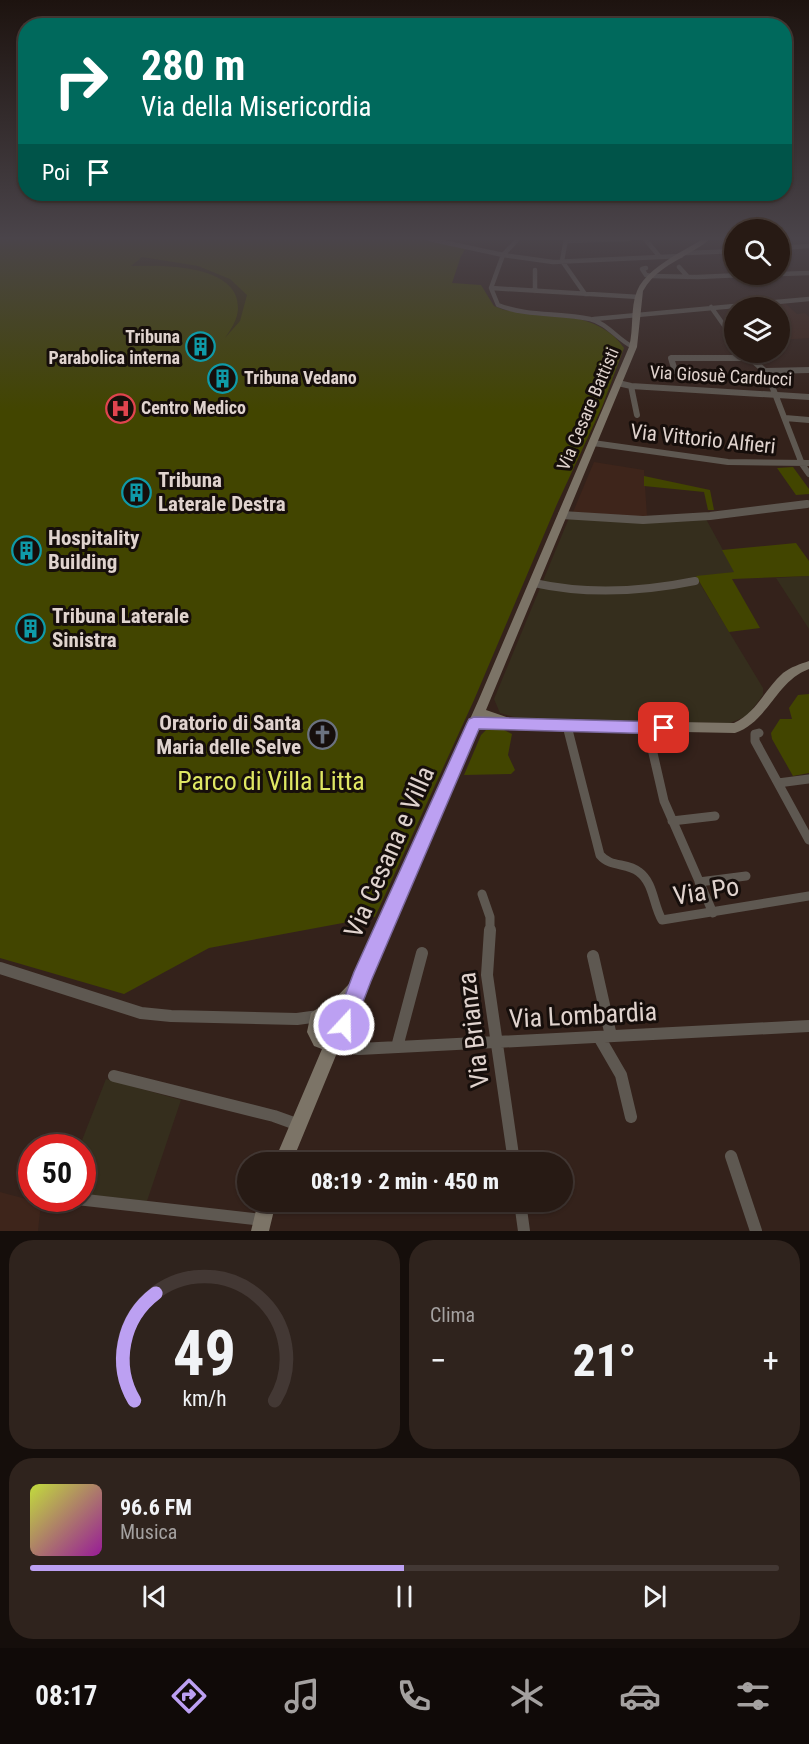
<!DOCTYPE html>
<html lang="it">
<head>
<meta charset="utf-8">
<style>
	:root { --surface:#271a14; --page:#2f231d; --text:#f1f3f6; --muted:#a4a1a0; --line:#433834; --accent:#bca0f2 }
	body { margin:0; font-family:"Roboto Condensed",sans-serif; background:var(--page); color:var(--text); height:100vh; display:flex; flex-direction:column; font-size:22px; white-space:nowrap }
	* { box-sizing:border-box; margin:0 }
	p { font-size:20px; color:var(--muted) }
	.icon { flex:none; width:33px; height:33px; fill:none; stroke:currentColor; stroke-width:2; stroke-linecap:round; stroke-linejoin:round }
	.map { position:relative; height:1231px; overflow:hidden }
	.details { display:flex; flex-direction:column; gap:9px; padding:9px; background:#150e0b; flex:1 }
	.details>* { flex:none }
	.guide { position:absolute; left:18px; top:18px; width:774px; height:183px; border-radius:24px; box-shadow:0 2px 4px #0004,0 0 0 2px var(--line); background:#00695c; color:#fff; overflow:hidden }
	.buttons { position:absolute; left:724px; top:219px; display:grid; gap:12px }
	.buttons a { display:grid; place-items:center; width:66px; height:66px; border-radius:50%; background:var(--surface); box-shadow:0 2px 4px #0004,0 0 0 2px var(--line); font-size:30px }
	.speed { position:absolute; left:18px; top:1134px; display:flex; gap:12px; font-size:30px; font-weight:700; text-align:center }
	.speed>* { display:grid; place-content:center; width:78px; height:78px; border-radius:50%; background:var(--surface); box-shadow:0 2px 4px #0004,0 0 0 2px var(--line); line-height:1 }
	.speed .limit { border:9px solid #d22; background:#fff; color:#111 }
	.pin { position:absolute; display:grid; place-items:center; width:51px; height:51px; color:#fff; margin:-26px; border-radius:12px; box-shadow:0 3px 9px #0006 }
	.me { position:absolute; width:66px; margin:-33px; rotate:21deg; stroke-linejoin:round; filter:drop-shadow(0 0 4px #0008) }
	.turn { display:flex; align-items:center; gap:21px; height:126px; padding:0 24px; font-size:27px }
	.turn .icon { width:78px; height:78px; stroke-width:2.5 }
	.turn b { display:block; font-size:42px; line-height:51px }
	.then { display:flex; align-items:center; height:57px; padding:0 24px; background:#0003; gap:12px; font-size:22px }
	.big { font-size:45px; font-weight:800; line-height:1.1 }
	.details .tile { flex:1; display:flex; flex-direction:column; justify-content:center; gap:9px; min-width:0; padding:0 21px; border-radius:24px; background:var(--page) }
	.details .dial { align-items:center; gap:0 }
	.dial svg { height:156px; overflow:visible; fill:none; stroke:var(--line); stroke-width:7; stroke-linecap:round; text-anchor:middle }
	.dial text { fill:var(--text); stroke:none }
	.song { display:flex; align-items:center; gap:18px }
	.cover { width:72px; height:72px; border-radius:9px; background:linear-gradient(135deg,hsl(70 70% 55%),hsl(300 70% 35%)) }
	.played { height:6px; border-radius:3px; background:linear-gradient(90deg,var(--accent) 50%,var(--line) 50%) }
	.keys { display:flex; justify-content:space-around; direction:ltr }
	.heat { display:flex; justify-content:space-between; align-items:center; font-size:33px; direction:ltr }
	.details .tiles { flex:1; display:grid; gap:9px; grid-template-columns:1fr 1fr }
	.tile:last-child { grid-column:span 2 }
	.trip { position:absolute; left:237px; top:1152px; width:336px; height:60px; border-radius:30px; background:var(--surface); box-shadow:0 2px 4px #0004,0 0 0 2px var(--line); font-weight:800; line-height:60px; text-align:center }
	.tab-bar { display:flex; height:96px; justify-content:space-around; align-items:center; background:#100a08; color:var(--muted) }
	.tab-bar .icon { width:42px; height:42px }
	.tab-bar .current { color:var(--accent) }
	.tab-bar b { font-size:27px; color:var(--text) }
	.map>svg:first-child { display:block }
	.built { fill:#3e251b }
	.industrial { fill:#352e1d }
	.green { fill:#424500 }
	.sand { fill:#362e0d }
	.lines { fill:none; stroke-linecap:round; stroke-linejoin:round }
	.street-far4 { stroke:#5e5851; stroke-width:4.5 }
	.street-far3 { stroke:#5e5851; stroke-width:6 }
	.street-far2 { stroke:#5e5851; stroke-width:8 }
	.street-far1 { stroke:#5e5851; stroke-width:9 }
	.street { stroke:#5e5851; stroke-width:12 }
	.secondary { fill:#7c7467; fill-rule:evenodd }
	.route { fill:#bca0f2; stroke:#7a689d; stroke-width:1.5 }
	.labels { text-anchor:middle; stroke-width:6; stroke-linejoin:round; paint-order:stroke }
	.far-poi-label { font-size:18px; font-weight:bold; fill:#e0d3ce; stroke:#160e0b; text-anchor:start }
	.far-street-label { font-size:18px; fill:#e0d3ce; stroke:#160e0b }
	.street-label { font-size:21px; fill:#e0d3ce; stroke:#160e0b }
	.poi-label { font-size:21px; font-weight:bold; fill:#e0d3ce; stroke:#160e0b; text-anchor:start }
	.near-park-label { font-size:26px; fill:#dfe763; stroke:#160e0b }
	.near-street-label { font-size:26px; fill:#e0d3ce; stroke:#160e0b }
</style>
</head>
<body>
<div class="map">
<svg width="809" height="1231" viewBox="0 0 809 1231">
	<rect width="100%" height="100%" fill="#34221b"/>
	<path class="built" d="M786 304 797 314 805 313 809 317V338L780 340V308L747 307Z
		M594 462 644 470 647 517 573 512Z
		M0 1192 41 1203 38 1231H0Z"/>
	<path class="industrial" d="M569 518 641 523 706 519 735 572 696 577 763 688V695L747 716 730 723 524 720 500 713 494 699Z
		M809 576V629L776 578Z
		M106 1079 181 1100 147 1201 83 1194 82 1148H79Z"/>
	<path class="green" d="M0 239H423L466 248 461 256 452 283 481 285 494 306 504 310C544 315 600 311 624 348L602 407 557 504 474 700 375 917 209 948 124 994 0 958Z
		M793 467 809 489V494L796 495 777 468Z
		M644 476 710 490 714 510H708L704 492 644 486Z
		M796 543 809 561V576L732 579 760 628 729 632 696 576 734 572 722 550Z
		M809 694V773L793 776 772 739 771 733 780 719H792L789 708 798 695Z
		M495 729 504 730 512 734 508 755 515 770 511 774 464 775 481 735 486 730Z"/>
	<path class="sand" d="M142 257 198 266 230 279 247 295 240 321 225 338C231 329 238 319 238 308 239 264 161 265 131 266Z"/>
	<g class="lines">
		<path class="street-far4" d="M429 239 503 255 553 262 681 256
			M518 239 503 255 491 288 498 305C528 317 560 312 590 319 607 323 618 340 633 347
			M566 239 562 261 585 294
			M645 239 659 256
			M566 241 629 239
			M780 248 809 246
			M687 253 735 251
			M679 267 688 277
			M646 268 642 269 646 275 651 276
			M535 270V291
			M780 274 809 273
			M652 276 698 277 766 274
			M491 288 639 297
			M711 307 735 341
			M594 319 809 299
			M744 352 750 357"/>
		<path class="street-far3" d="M748 356 767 373 802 464 809 474
			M675 371 671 358H749
			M766 371 809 370
			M618 383 631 386 809 397
			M631 386 637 415
			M785 418 809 420
			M593 443 728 462 809 463
			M795 506 809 504"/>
		<path class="street-far2" d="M562 515 643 520 710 516 807 504
			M534 583C588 595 641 592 695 581"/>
		<path class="street-far1" d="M567 726 600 855C611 868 627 862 639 872 654 883 653 905 662 920L809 896
			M647 727 664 801 713 913
			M759 733 755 734V741L809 840
			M778 783 809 779
			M672 821 715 816
			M699 882 746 876
			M482 894 490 917V931"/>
		<path class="street" d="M490 930 487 975 514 1162
			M593 956 611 1036
			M0 968 141 1013 171 1016 297 1019 319 1016
			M599 1037 621 1075 631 1117
			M333 1042 342 1047 359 1049 809 1026
			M397 1047 422 953
			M114 1076 274 1116 299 1125
			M731 1156 756 1231
			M68 1198 262 1220
			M520 1202 524 1231"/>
		<path class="secondary" d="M703 239H710C689 257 657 265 643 291L637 347 486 710 512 719 734 723C757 712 765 689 783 673 791 667 800 664 809 661V669C776 681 769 721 735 733L478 728 368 980 349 1039 339 1048 292 1162H274L322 1049 314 1046 307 1032 311 1013 321 1006 329 1005 349 984 352 982 479 699 629 347C634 329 630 308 637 291 646 268 684 251 703 239ZM329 1020 334 1022 337 1028 331 1034 328 1035 323 1030 324 1023Z
			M258 1202H276L269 1231H251Z"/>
	</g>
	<linearGradient id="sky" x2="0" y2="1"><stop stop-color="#1d130f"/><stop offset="0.58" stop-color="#4a444a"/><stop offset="1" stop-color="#4a444a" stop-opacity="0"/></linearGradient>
	<rect width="809" height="411" fill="url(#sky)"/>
	<path class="route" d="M474 717 664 722 669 724 671 728 669 732 664 734 479 729 371 981 351 1033 344 1036 337 1033 334 1025 354 972 467 723 469 719Z"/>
	<defs>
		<symbol id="building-ring" viewBox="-11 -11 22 22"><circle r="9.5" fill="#160e0b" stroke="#0f9aa8" stroke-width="1.5"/><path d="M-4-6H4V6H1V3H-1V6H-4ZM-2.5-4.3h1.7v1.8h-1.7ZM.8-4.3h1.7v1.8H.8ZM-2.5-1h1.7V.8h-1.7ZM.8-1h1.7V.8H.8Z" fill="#0f9aa8"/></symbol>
		<symbol id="hospital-ring" viewBox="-11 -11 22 22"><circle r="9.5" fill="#160e0b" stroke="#e0444e" stroke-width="1.5"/><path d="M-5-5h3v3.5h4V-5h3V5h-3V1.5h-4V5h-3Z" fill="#e0444e"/></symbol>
		<symbol id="church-ring" viewBox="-11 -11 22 22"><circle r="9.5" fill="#160e0b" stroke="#6b7280" stroke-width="1.5"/><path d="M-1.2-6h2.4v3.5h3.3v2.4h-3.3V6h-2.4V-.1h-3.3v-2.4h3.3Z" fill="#6b7280"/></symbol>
	</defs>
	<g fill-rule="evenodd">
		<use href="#building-ring" x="184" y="330" width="33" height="33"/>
		<use href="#building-ring" x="206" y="362" width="33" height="33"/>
		<use href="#hospital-ring" x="104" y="392" width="33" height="33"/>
		<use href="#building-ring" x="120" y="476" width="33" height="33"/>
		<use href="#building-ring" x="10" y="534" width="33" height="33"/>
		<use href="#building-ring" x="14" y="612" width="33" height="33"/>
		<use href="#church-ring" x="306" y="718" width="33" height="33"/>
	</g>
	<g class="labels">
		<g class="far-poi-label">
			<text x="180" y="343" text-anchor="end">Tribuna<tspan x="180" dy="21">Parabolica interna</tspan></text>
			<text x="244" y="384">Tribuna Vedano</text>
			<text x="141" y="414">Centro Medico</text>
		</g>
		<g class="far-street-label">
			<text transform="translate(721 376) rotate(3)" y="6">Via Giosuè Carducci</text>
			<text transform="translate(588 409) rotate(-67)" y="6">Via Cesare Battisti</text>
		</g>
		<g class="street-label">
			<text transform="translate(703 439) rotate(6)" y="7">Via Vittorio Alfieri</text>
		</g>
		<g class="poi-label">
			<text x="158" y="487">Tribuna<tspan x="158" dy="24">Laterale Destra</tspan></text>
			<text x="48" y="545">Hospitality<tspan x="48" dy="24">Building</tspan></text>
			<text x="52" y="623">Tribuna Laterale<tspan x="52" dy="24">Sinistra</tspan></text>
			<text x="301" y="730" text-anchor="end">Oratorio di Santa<tspan x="301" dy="24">Maria delle Selve</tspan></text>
		</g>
		<g class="near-park-label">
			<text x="271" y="790">Parco di Villa Litta</text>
		</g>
		<g class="near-street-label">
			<text transform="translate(389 852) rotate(-66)" y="9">Via Cesana e Villa</text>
			<text transform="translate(706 891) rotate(-9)" y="9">Via Po</text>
			<text transform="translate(583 1015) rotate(-3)" y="9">Via Lombardia</text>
			<text transform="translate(473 1030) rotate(-97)" y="9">Via Brianza</text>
		</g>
	</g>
</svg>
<div class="buttons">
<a><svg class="icon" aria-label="search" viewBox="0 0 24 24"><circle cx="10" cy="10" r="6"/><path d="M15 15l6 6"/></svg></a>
<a><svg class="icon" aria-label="layers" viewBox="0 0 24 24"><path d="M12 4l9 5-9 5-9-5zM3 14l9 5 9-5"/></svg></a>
</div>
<div class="speed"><div class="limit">50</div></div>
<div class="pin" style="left:664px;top:728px;background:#d93025"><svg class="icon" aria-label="arrive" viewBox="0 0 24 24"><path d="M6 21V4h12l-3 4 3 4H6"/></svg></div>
<svg class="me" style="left:344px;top:1025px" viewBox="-20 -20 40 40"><circle r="17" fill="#bca0f2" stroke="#fff" stroke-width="3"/><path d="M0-11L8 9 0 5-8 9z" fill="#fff"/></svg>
<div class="trip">08:19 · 2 min · 450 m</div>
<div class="guide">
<div class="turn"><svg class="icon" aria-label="right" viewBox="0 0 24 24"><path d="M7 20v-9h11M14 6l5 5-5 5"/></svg><div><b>280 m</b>Via della Misericordia</div></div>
<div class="then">Poi<svg class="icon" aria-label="arrive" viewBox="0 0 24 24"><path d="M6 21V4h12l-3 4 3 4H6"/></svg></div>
</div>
</div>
<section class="details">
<div class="tiles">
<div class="tile dial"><svg viewBox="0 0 100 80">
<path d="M14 69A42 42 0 1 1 86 69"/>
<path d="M14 69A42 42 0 0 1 25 14" stroke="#bca0f2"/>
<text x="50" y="56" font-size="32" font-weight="700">49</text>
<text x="50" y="72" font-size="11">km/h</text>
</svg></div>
<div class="tile"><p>Clima</p>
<div class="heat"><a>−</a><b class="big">21°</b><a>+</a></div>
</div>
<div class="tile">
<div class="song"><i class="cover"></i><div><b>96.6 FM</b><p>Musica</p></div></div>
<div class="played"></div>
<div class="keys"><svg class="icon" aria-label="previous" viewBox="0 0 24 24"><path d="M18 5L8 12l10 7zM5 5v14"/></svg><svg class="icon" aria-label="pause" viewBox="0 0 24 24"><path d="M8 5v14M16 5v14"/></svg><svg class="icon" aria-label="next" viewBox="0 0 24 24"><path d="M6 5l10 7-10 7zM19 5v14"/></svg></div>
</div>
</div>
</section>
<nav class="tab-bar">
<b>08:17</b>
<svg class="icon current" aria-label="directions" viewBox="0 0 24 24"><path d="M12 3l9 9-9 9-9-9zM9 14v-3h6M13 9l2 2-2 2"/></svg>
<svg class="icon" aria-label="music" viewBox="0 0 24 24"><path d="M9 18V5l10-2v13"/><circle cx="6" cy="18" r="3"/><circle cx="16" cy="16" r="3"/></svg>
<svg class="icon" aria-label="phone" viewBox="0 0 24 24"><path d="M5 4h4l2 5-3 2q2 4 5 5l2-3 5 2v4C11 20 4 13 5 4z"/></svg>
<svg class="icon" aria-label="climate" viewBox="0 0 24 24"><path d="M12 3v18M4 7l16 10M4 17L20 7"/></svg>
<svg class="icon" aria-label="car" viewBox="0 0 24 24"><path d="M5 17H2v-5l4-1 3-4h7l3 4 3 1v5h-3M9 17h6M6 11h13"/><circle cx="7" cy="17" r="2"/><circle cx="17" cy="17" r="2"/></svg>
<svg class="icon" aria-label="filters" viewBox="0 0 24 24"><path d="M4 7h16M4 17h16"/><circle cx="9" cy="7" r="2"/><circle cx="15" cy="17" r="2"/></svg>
</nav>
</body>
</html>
